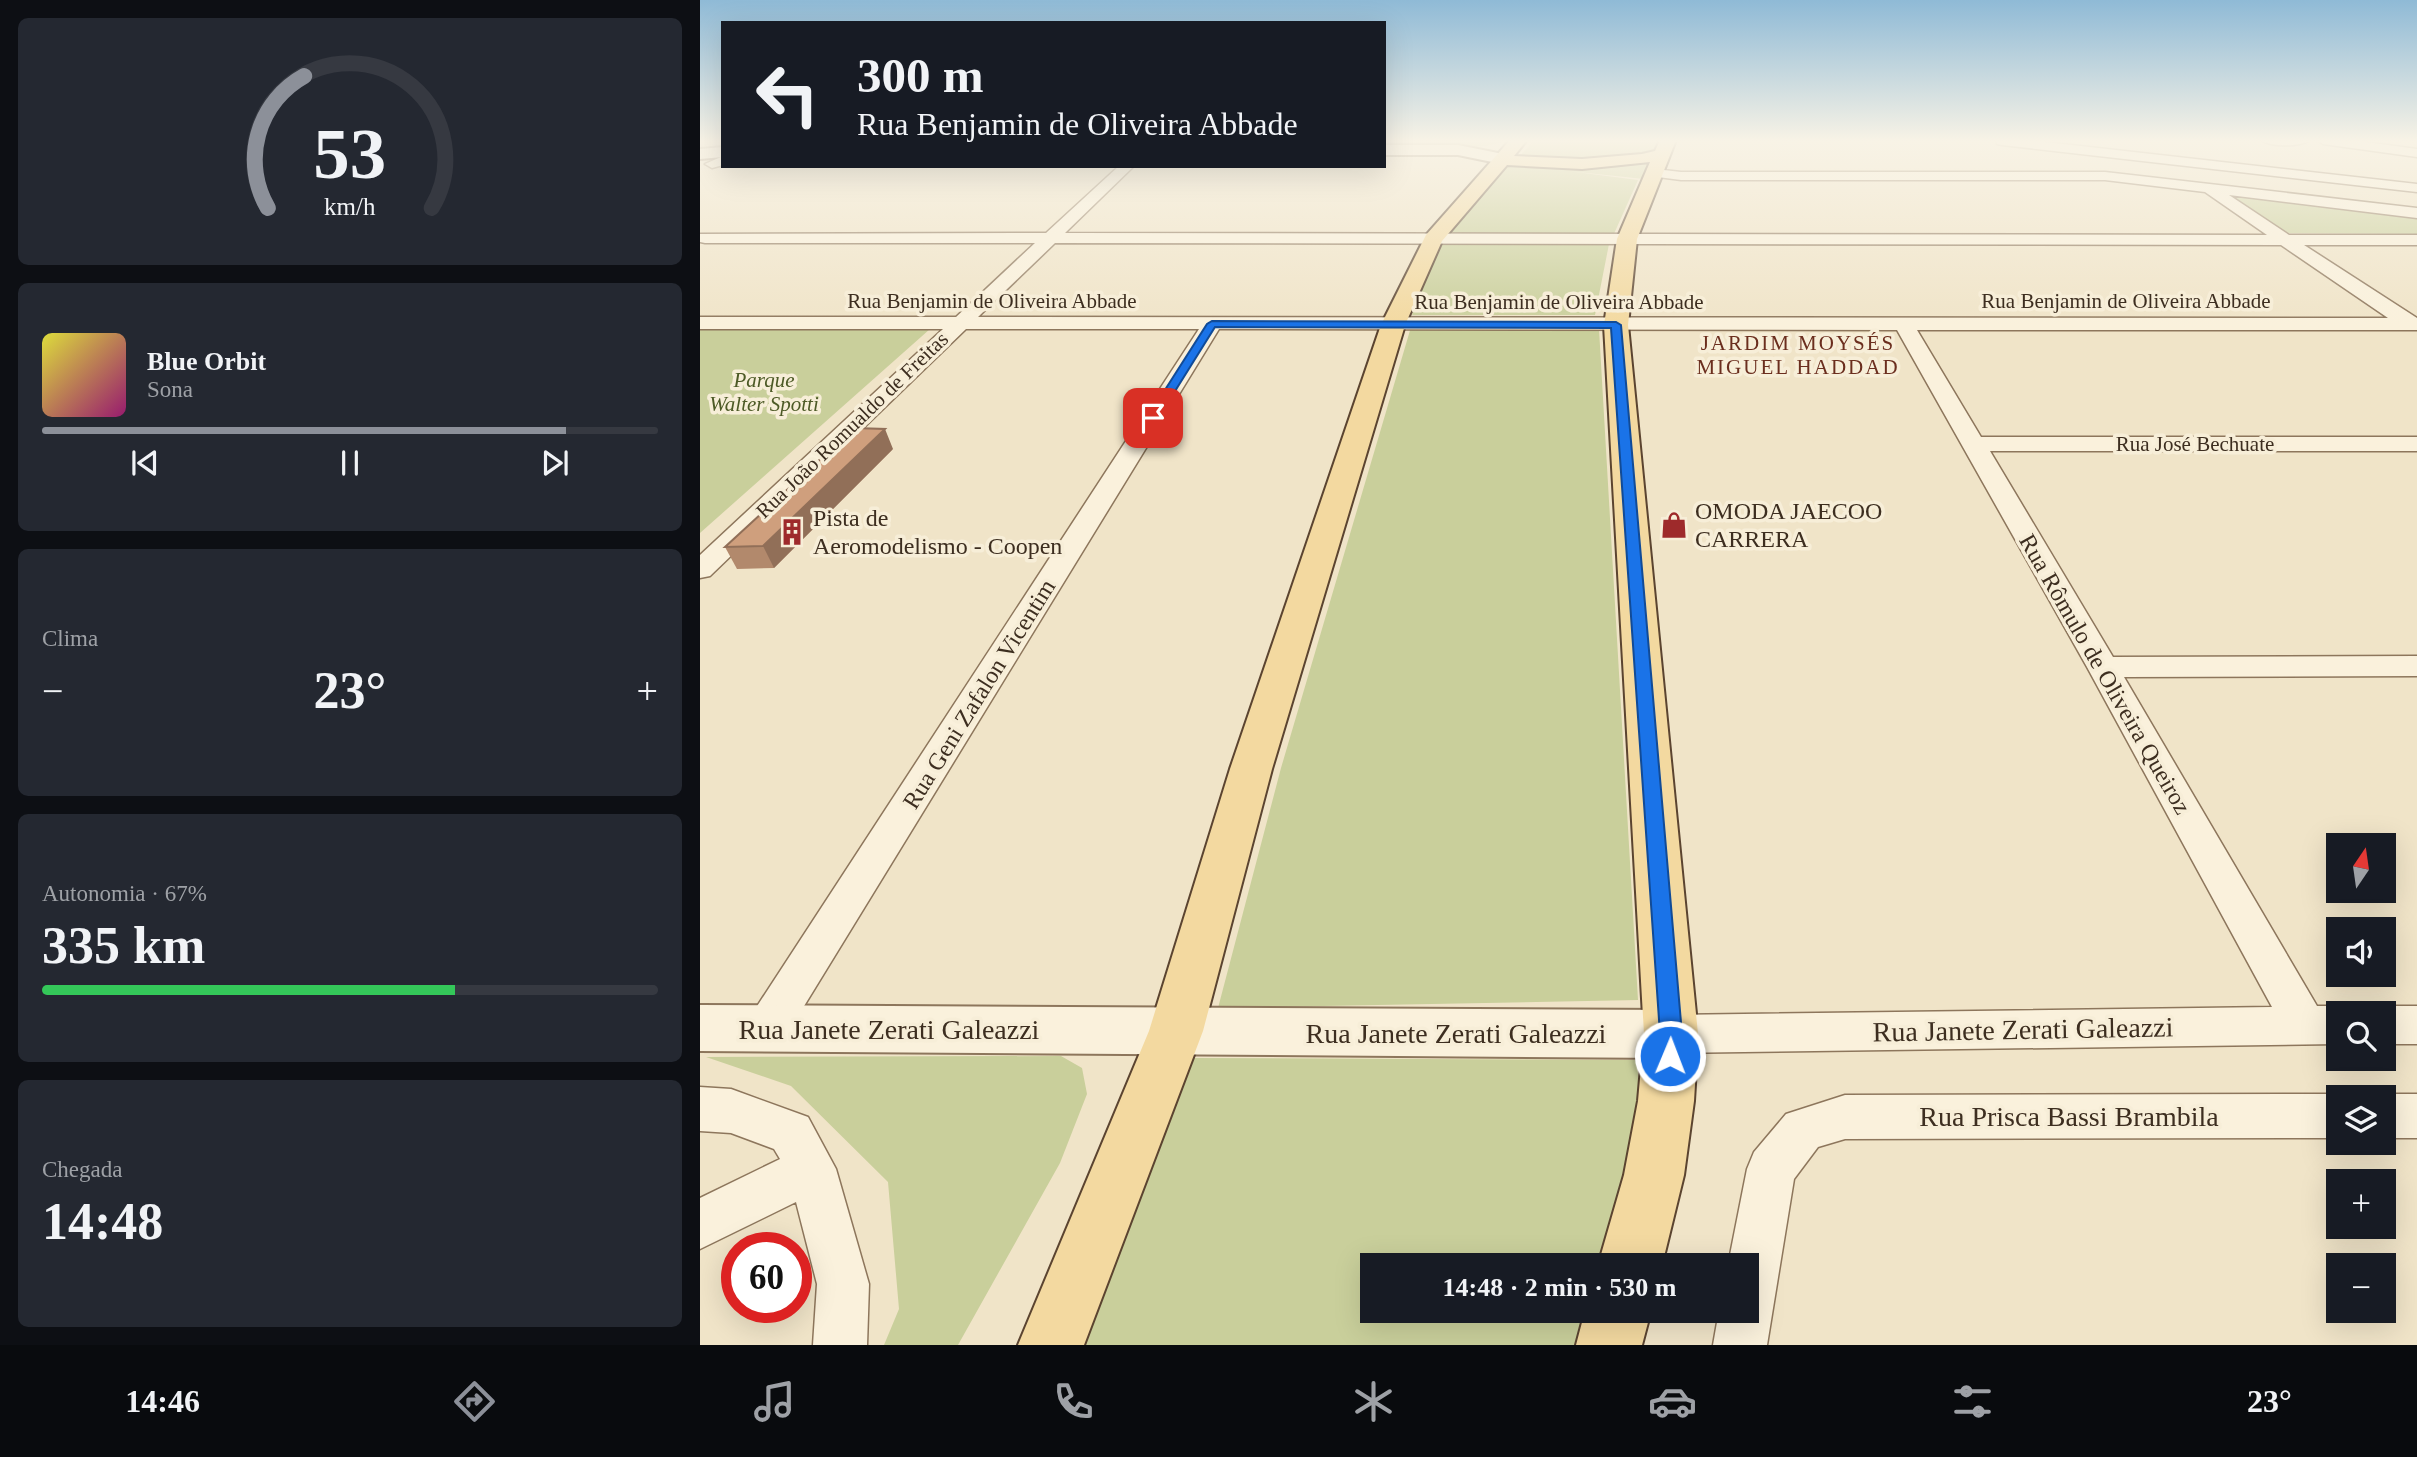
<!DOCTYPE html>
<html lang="pt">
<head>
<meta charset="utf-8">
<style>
	:root { --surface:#171b24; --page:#242831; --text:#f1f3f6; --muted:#9ea1a6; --line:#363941; --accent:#8c9099 }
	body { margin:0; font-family:"Times New Roman",serif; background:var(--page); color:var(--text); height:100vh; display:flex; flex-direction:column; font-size:26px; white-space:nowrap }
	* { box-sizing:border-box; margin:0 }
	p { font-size:23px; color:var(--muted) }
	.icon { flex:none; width:38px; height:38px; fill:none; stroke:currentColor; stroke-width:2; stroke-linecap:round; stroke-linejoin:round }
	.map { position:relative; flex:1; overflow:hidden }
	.drawer { display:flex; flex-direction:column; gap:18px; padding:18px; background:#0d0f14; width:700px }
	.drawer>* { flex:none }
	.banner { position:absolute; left:21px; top:21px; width:665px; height:147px; border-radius:0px; box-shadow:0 7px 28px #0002; background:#171b24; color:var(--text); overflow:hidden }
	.needle { width:46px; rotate:13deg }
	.buttons { position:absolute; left:1626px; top:833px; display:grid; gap:14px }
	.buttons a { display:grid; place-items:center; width:70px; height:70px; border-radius:0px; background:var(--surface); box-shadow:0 7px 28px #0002; font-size:35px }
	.speed { position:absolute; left:21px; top:1232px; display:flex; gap:14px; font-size:35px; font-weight:700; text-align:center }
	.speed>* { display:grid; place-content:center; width:91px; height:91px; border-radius:50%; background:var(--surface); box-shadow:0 7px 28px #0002; line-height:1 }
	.speed .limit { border:10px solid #d22; background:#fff; color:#111 }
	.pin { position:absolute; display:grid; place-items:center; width:60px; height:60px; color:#fff; margin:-30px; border-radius:14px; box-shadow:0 4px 10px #0006 }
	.me { position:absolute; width:77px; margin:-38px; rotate:1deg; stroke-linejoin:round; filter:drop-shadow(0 0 5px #0008) }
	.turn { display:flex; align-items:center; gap:24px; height:147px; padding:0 21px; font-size:32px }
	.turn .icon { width:91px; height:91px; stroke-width:2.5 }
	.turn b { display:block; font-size:49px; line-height:60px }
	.big { font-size:52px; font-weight:700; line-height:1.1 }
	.drawer .widget { flex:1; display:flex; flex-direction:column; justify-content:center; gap:10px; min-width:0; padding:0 24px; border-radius:10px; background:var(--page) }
	.drawer .dial { align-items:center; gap:0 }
	.dial svg { height:182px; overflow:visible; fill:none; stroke:var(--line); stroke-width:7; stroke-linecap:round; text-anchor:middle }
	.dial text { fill:var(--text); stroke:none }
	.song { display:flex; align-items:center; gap:21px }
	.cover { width:84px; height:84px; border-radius:10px; background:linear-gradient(135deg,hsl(60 70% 55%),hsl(320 70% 35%)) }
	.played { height:7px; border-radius:4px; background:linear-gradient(90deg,var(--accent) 85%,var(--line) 85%) }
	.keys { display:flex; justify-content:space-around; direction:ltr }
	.heat { display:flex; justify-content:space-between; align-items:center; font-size:38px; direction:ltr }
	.charge { height:10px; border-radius:5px; background:linear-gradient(90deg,#34c759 67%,var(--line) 0) }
	.trip { position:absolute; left:660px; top:1253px; width:399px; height:70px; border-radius:0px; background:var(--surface); box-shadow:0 7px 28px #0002; font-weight:700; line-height:70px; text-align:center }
	.menu { display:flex; height:112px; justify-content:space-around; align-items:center; background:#090b0e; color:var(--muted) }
	.menu .icon { width:49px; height:49px }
	.menu .on { color:var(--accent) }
	.menu b { font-size:32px; color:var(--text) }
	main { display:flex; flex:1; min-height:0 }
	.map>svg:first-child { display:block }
	.green { fill:#c9cf9b }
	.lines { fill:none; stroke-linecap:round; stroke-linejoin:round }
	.minor-casing { stroke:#8d765c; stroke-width:3 }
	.tertiary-casing { stroke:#8d765c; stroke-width:4 }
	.secondary-casing { stroke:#6f573f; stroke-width:4 }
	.primary-casing { stroke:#5b4430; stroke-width:4 }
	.minor { fill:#faf1dc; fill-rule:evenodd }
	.tertiary { fill:#faf1dc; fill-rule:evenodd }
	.secondary { fill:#faf1dc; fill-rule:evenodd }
	.primary { fill:#f3d9a0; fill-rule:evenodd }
	.wall { fill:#b2896c }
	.shaded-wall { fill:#916f58 }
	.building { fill:#cf9f7d; stroke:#916f58; stroke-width:2 }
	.route { fill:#1a73e8; stroke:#114b97; stroke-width:2 }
	.labels { text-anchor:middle; stroke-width:7; stroke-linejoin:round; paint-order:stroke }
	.far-street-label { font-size:21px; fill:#3d2e20; stroke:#f7eed8 }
	.far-neighbourhood-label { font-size:21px; letter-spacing:2px; fill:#6b2e1e; stroke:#f7eed8 }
	.far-park-label { font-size:21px; font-style:italic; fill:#4d5a26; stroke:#f7eed8 }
	.poi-label { font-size:24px; fill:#3d2e20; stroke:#f7eed8; text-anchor:start }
	.street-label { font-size:24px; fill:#3d2e20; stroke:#f7eed8 }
	.near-street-label { font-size:28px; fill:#3d2e20; stroke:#f7eed8 }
</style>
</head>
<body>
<main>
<section class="drawer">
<div class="widget dial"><svg viewBox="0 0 100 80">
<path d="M14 69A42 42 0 1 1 86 69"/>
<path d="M14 69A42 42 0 0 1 30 11" stroke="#8c9099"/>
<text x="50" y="56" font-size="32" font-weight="700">53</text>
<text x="50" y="72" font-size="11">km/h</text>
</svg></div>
<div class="widget">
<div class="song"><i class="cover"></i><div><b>Blue Orbit</b><p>Sona</p></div></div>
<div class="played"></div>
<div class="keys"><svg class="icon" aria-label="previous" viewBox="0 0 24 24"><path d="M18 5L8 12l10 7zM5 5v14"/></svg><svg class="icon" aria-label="pause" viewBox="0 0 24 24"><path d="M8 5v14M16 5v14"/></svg><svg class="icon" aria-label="next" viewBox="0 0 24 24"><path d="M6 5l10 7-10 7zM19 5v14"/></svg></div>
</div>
<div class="widget"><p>Clima</p>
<div class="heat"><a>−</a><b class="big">23°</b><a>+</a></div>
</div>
<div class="widget"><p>Autonomia · 67%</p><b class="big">335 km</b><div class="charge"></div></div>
<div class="widget"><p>Chegada</p><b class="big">14:48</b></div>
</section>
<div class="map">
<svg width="1717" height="1345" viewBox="0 0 1717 1345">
	<rect width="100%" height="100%" fill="#f0e4c8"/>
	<path class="green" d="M684 140H804C790 152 706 147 684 147Z
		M834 140H964L944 179 868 171 938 180 913 236 743 238 807 164 812 165Z
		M1529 195 1717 217V234L1584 233Z
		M741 244H909L895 315H712L732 254Z
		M711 327 899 329 938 1000 518 1008 581 768Z
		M0 329H230L0 533Z
		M361 1056 382 1068 387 1094 360 1163 258 1345H184L199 1309 188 1182 91 1086 6 1057Z
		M493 1058 937 1060C944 1130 923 1199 903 1265H672V1311H889L879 1345H374Z"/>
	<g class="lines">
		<defs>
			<path id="minor" d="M1296 140H1327L1717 184V192L1302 145 1297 144Z
				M1561 140H1610C1600 147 1571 147 1561 140Z
				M1616 140H1651L1717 149V157L1623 144Z
				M23 156V165L12 168 5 164Z
				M419 166H434L365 233 1567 235 1505 192 1405 180H981L950 176 948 173 955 169 981 172H1405L1717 208V218L1529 195 1589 235H1717V245H1604L1717 318V330H1217L1281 437H1717V451H1290L1413 657 1717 656V676L1424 677 1617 1006H1638L1653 1012 1638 1013V1044L971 1053 955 1048 949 1034 955 1020 971 1015 1572 1007 1387 667 1197 330 519 329 82 1042 67 1047 52 1042 45 1028 52 1014 499 329H266L10 576 0 578V555L243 329H0V317H256L335 243H5L0 242V234L346 233ZM355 243 1581 245 1688 318 278 317Z
				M1684 1006H1717V1044H1684V1013H1668Z
				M0 1087 31 1089 108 1117 136 1169 169 1284 167 1345H113L117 1284 96 1202 0 1249V1198L80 1159 74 1149 31 1133 0 1131Z
				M1638 1094 1646 1097H1638V1138L1145 1139 1118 1147 1094 1179 1067 1345H1013L1019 1311H1046V1265H1028L1047 1169 1054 1152 1086 1114 1145 1095Z
				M1684 1094H1717V1138H1684V1097H1676Z"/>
			<path id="tertiary" d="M0 1005 971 1010 990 1017 998 1034 990 1051 971 1058 0 1051Z"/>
			<path id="secondary" d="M684 145H758L808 155 810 159 802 164 758 155H684Z
				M23 147V157L0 159V149Z"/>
			<path id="primary" d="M810 140H827L814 156 882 159 942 154 955 151 960 140H976L937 239 928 325 998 1034 994 1101 984 1175 962 1265H898L924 1175 938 1101 944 1034 904 325 917 239 950 162 882 169 807 165 742 241 705 325 572 769 503 1031 384 1345H318L449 1031 530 769 681 325 726 235Z
				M885 1311H951L942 1345H876Z"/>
		</defs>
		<use href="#minor" class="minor-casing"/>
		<use href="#tertiary" class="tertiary-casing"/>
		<use href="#secondary" class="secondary-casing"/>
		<use href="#primary" class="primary-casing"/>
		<use href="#minor" class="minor"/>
		<use href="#tertiary" class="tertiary"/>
		<use href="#secondary" class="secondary"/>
		<use href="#primary" class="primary"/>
	</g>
	<path class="wall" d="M193 449 74 568 37 569 25 547Z"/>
	<path class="shaded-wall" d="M185 429 193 449 74 568 63 546Z"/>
	<path class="building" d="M154 428 185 429 63 546 25 547Z"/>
	<linearGradient id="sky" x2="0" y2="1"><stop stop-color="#8fbad6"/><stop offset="0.43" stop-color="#f8f3e6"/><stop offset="1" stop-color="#f8f3e6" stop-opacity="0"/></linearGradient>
	<rect width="1717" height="328" fill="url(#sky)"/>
	<path class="route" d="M512 321 916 322 921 325 982 1034 981 1056 977 1064 970 1067 962 1064 958 1056 960 1034 911 328 515 327 457 420H449L447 418 507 324Z"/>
	<defs>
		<symbol id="shop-bare" viewBox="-9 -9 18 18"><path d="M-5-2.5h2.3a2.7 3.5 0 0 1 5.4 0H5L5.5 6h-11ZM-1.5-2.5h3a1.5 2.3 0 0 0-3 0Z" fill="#9e2a2b" stroke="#f7eed8" stroke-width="2.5" paint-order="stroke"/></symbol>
		<symbol id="building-bare" viewBox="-9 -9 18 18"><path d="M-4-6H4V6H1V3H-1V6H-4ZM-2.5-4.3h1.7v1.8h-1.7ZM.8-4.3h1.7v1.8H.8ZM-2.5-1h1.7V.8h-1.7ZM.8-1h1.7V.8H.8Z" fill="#9e2a2b" stroke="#f7eed8" stroke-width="2.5" paint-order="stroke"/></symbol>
	</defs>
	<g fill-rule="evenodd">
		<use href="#shop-bare" x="955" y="506" width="38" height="38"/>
		<use href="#building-bare" x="73" y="513" width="38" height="38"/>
	</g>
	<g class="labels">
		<g class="far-street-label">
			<text x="292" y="308">Rua Benjamin de Oliveira Abbade</text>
			<text x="1426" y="308">Rua Benjamin de Oliveira Abbade</text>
			<text x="859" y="309">Rua Benjamin de Oliveira Abbade</text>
			<text transform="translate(152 425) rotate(-44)" y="7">Rua João Romualdo de Freitas</text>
			<text x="1495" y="451">Rua José Bechuate</text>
		</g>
		<g class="far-neighbourhood-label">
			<text x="1098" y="350">JARDIM MOYSÉS<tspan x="1098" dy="24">MIGUEL HADDAD</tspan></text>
		</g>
		<g class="far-park-label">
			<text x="64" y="387">Parque<tspan x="64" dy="24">Walter Spotti</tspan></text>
		</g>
		<g class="poi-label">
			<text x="995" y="519">OMODA JAECOO<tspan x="995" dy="28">CARRERA</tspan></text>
			<text x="113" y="526">Pista de<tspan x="113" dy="28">Aeromodelismo - Coopen</tspan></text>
		</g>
		<g class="street-label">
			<text transform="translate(1405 674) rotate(60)" y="8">Rua Rômulo de Oliveira Queiroz</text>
			<text transform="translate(279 694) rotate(-58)" y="8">Rua Geni Zafalon Vicentim</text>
		</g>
		<g class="near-street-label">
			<text x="189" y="1039">Rua Janete Zerati Galeazzi</text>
			<text transform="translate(1323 1029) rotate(-1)" y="10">Rua Janete Zerati Galeazzi</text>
			<text x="756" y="1043">Rua Janete Zerati Galeazzi</text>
			<text x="1369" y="1126">Rua Prisca Bassi Brambila</text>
		</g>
	</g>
</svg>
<div class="buttons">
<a><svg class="needle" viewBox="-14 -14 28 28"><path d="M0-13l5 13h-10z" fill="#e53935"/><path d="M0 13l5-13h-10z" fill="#9ea1a6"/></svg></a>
<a><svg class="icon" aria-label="sound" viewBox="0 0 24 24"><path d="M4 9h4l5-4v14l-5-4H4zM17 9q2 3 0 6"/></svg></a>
<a><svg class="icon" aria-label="search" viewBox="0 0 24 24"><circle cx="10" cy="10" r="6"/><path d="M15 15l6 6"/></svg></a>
<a><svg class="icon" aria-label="layers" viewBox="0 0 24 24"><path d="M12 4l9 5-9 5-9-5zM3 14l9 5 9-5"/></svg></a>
<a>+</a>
<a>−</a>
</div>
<div class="speed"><div class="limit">60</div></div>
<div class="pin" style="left:453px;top:418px;background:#d93025"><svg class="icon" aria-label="arrive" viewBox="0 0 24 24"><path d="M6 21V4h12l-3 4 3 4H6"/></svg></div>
<svg class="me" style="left:970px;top:1056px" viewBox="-20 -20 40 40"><circle r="17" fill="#1a73e8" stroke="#fff" stroke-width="3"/><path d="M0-11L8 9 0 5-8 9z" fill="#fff"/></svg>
<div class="trip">14:48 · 2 min · 530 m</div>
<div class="banner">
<div class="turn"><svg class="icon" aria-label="left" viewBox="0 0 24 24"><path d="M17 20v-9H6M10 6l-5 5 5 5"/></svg><div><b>300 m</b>Rua Benjamin de Oliveira Abbade</div></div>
</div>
</div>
</main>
<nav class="menu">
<b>14:46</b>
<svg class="icon on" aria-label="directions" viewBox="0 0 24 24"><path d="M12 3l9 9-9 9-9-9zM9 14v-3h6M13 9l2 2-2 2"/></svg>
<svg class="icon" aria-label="music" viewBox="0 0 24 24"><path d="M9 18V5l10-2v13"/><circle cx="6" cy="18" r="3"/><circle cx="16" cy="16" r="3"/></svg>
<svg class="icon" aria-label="phone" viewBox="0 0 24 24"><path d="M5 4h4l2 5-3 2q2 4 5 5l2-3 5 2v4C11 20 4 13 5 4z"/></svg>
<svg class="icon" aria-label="climate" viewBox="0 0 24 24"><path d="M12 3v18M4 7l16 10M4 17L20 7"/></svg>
<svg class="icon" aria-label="car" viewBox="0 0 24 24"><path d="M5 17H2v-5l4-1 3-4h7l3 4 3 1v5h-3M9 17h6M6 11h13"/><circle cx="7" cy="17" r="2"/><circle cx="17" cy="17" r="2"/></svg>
<svg class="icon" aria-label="filters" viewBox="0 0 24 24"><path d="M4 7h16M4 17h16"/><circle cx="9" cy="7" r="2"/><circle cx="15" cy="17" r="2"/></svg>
<b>23°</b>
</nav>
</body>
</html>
